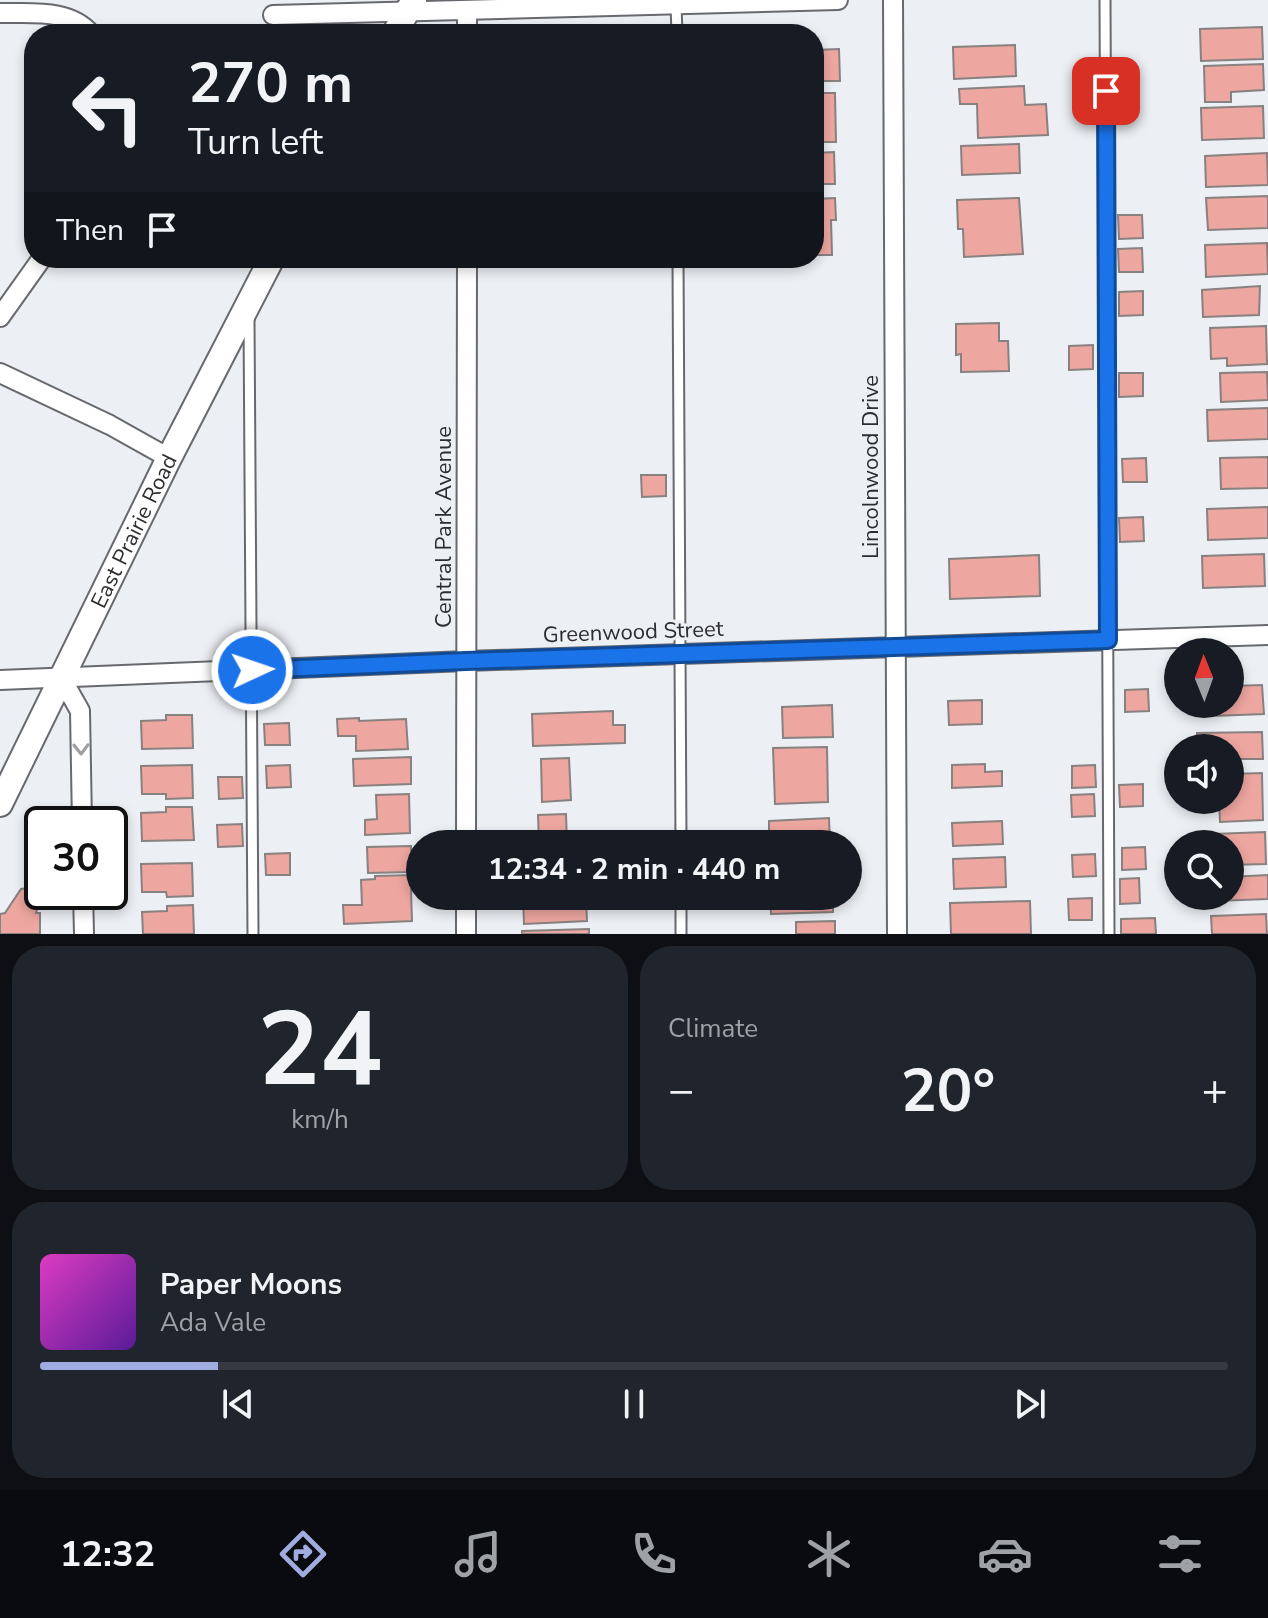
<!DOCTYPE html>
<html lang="en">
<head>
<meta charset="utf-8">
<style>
	:root { --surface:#171b24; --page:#20242c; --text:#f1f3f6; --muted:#9ea1a6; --line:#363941; --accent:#a0abe0 }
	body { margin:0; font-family:"Nunito Sans",sans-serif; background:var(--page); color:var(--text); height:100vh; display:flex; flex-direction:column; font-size:30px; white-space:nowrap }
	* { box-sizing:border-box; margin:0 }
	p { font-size:26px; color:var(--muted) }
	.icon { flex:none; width:44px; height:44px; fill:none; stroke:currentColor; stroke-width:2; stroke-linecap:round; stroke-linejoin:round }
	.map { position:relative; height:934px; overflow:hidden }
	.details { display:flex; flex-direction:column; gap:12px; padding:12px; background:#0d0f14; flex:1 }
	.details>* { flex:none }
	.top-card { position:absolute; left:24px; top:24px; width:800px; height:244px; border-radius:32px; box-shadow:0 4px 12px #0003; background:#171b24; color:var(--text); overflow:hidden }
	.needle { width:52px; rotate:359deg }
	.tools { position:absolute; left:1164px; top:638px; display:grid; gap:16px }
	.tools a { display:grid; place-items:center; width:80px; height:80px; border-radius:50%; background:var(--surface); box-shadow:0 4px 12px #0003; font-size:40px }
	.speed { position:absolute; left:24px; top:806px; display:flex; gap:16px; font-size:40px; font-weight:700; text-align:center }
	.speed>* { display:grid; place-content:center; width:104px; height:104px; border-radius:50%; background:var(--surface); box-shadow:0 4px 12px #0003; line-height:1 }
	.speed .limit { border:4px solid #111; border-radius:12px; background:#fff; color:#111 }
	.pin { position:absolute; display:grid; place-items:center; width:68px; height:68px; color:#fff; margin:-34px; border-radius:16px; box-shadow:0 4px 12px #0006 }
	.me { position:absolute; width:88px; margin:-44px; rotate:87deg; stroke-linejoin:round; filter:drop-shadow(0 0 6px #0008) }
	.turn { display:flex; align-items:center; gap:28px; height:168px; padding:0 32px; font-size:36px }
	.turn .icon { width:104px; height:104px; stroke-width:2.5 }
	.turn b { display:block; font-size:56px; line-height:68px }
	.then { display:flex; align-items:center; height:76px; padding:0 32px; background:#0003; gap:16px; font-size:30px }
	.big { font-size:60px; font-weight:700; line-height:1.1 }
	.details .card { flex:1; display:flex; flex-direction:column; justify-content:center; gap:12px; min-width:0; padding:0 28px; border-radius:32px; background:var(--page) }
	.details .dial { align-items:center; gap:0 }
	.dial b { font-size:104px; line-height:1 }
	.song { display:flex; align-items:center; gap:24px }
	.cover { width:96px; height:96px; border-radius:12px; background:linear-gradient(135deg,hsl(310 70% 55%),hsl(270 70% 35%)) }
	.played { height:8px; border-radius:4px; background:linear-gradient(90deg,var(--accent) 15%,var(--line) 15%) }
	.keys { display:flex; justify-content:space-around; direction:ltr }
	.heat { display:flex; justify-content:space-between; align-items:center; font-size:44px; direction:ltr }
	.details .tiles { flex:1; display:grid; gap:12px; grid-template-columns:1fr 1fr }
	.card:last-child { grid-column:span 2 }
	.trip { position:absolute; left:406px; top:830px; width:456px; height:80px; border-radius:40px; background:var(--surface); box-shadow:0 4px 12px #0003; font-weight:700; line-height:80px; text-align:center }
	.dock { display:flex; height:128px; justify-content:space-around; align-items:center; background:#090b0e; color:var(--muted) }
	.dock .icon { width:56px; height:56px }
	.dock .on { color:var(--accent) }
	.dock b { font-size:36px; color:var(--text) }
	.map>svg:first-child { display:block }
	.building { fill:#eea6a0; stroke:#878180; stroke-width:2 }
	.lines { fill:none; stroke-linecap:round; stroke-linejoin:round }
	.service-casing { stroke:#67696e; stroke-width:13 }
	.minor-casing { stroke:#67696e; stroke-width:22 }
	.tertiary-casing { stroke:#67696e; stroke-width:28 }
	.service { stroke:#fff; stroke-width:9 }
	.minor { stroke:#fff; stroke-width:18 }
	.tertiary { stroke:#fff; stroke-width:24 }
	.oneway { stroke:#a0a0a1 }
	.route-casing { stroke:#114b97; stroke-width:20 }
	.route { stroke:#1a73e8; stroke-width:14 }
	.labels { text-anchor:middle; stroke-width:6; stroke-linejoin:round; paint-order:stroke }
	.street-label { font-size:22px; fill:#2c2d2f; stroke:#eceff4 }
</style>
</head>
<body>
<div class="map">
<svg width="1268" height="934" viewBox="0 0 1268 934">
	<rect width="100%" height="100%" fill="#eceff4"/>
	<path class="building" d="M1262 27 1263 59 1201 61 1200 29Z
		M1015 45 1016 76 954 79 953 47Z
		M839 49 840 81H814V50Z
		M1263 64 1264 90 1231 92V102H1205L1204 66Z
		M1024 86 1025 105 1046 104 1048 135 978 138 977 104H960L959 89Z
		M814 93H835L836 142H814Z
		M1263 106 1264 138 1202 140 1201 108Z
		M1019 144 1020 173 962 175 961 146Z
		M834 152 835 184H814V153Z
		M1267 153 1268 185 1206 187 1205 156Z
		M1268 196V228L1208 230 1206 198Z
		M835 198 836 220H831L832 255H814V199Z
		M1019 198 1023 254 964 257 963 229H958L957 200Z
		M1118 215H1142L1143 238 1119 239Z
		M1267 243 1268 274 1206 277 1205 245Z
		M1142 248 1143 272H1119L1118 249Z
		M1260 286 1259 315 1203 317 1202 290Z
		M1143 291V315L1119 316V292Z
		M999 323V341H1008L1009 371 961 372V354L956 355V324Z
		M1266 326 1267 364 1227 366V358L1211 359 1210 328Z
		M1093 345V369L1069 370V346Z
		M1267 372 1268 400 1221 402 1220 373Z
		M1119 373H1143V396L1119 397Z
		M1268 408V439L1208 441 1207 410Z
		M1268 457V488L1221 489 1220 458Z
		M1146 458 1147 482H1123L1122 459Z
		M641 475H666V496L642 497Z
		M1268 507V538L1208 540 1207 509Z
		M1143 517 1144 541 1120 542 1119 518Z
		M1264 554 1265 586 1203 588 1202 556Z
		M1039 555 1040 596 950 599 949 559Z
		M1262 685 1264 714 1212 716 1211 704H1230V686Z
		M1148 689 1149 711 1125 712V690Z
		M982 700V724L949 725 948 701Z
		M832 705 833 737 783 738 782 707Z
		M613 711V725H625V743L533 746 532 714Z
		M166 715H192L193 748 142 749 141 721 166 720Z
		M359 718V721L406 719 408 749 356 751V736H338L337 719Z
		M289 723 290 745H265L264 724Z
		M1262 732 1263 759H1230V748H1197V733Z
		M827 747 828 802 775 804 773 748Z
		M411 757V784L354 786 353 759Z
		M569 758 571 800 542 802 541 759Z
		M985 764V772L1002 771V786L952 788V765Z
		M192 765 193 798 166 799V794H142L141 766Z
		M290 765 291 787 267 788 266 766Z
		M1095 765 1096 787 1072 788V766Z
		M1262 773 1263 820 1220 822 1219 800H1230V774Z
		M218 777H242L243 798 219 799Z
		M1143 784V806L1120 807 1119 785Z
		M409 794 410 833 365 835V820L377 819 376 795Z
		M1094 794 1095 816 1072 817 1071 795Z
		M166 807H192L194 840 142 841 141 813 166 812Z
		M566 814 567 844H539L538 815Z
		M829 818 830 844H756L755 835 769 834V821Z
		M1002 821 1003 844 953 846 952 823Z
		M242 824 243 846 218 847 217 825Z
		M1265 832 1266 864 1230 865V844H1214V834Z
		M411 846 412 872 368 873 367 847Z
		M1145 847 1146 869 1122 870V848Z
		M290 853V875H266L265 854Z
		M1095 854 1096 876 1073 877 1072 855Z
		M1005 857 1006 887 954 889 953 859Z
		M192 863 193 896 167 897 166 892H142L141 864Z
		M414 875V889H411L412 921 344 924 343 905H362L361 880 375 879V876Z
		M1268 875V899L1215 901V896H1230V877Z
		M1139 878 1140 903 1120 904V879Z
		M29 888 36 890 38 896 39 903 36 913H40V934H0V914L5 913 21 889Z
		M586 896 587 921 524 924 523 897Z
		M696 896H721V900L696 901Z
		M770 896H833V912L771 914Z
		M1092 898V920H1069L1068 899Z
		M1030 901 1031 934H951L950 903Z
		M193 905 194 934H143L142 912 167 911V906Z
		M1266 914 1267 934H1212L1211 916Z
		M1155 918 1156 934H1121V919Z
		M835 921V934H796V922Z
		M589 929V934H522V931Z"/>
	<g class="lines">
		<defs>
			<path id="service" d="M1105 0 1109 934
				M676 5 677 34
				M678 258 681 844
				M249 319 253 934
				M681 934V896"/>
			<path id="minor" d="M893 0 897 934
				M0 13C31 14 69 8 91 34
				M273 15 838 0
				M467 34V12
				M0 317 42 258
				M0 373 110 425 169 458
				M62 679 80 711 82 824
				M0 680 466 661 1268 635
				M466 844 467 258
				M83 892 84 934
				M466 934V896"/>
			<g id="tertiary">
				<path d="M394 34 414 0"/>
				<path id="s1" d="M0 804 169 458 272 258"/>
			</g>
		</defs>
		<use href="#service" class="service-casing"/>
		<use href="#minor" class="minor-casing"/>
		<use href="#tertiary" class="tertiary-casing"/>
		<use href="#service" class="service"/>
		<use href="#minor" class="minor"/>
		<use href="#tertiary" class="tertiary"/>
	</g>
	<defs><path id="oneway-chevron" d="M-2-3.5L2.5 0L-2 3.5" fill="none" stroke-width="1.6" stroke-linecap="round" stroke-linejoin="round" transform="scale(2)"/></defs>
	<use class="oneway" href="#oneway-chevron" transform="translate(81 749) rotate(89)"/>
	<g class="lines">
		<defs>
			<path id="route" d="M252 670 466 661 1108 640 1106 91"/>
		</defs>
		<use href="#route" class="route-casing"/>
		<use href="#route" class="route"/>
	</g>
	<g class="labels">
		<g class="street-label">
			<text transform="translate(870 467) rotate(-90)" y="8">Lincolnwood Drive</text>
			<text transform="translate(443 527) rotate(-90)" y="8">Central Park Avenue</text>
			<text dy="8" stroke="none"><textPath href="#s1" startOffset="304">East Prairie Road</textPath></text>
			<text transform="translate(633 631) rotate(-2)" y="8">Greenwood Street</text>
		</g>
	</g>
</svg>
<div class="tools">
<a><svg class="needle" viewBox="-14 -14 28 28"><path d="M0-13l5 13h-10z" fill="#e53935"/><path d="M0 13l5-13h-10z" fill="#9ea1a6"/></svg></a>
<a><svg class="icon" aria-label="sound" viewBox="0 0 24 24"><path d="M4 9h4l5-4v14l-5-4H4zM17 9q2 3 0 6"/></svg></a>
<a><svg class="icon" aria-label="search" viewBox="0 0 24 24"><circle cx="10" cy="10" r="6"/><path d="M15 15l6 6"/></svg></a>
</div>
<div class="speed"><div class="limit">30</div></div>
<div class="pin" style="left:1106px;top:91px;background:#d93025"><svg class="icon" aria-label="arrive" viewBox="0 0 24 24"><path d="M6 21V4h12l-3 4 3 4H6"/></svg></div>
<svg class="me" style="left:252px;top:670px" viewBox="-20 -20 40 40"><circle r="17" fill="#1a73e8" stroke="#fff" stroke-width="3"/><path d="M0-11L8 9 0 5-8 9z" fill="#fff"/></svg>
<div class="trip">12:34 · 2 min · 440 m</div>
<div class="top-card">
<div class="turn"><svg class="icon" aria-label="left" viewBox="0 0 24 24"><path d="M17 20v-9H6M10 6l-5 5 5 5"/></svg><div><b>270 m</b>Turn left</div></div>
<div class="then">Then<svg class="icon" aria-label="arrive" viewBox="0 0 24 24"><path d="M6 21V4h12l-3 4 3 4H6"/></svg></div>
</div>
</div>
<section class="details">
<div class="tiles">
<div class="card dial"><b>24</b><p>km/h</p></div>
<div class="card"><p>Climate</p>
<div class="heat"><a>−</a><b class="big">20°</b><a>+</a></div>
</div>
<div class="card">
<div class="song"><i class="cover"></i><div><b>Paper Moons</b><p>Ada Vale</p></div></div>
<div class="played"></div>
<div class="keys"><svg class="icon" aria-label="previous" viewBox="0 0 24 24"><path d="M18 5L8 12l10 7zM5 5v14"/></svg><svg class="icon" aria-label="pause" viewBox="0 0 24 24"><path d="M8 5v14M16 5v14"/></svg><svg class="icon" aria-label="next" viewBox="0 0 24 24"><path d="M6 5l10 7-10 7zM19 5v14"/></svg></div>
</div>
</div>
</section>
<nav class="dock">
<b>12:32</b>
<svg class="icon on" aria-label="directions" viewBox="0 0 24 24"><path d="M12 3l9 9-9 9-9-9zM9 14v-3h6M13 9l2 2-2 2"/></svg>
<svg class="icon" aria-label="music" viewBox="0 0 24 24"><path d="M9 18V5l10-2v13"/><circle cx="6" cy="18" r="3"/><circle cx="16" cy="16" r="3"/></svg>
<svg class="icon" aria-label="phone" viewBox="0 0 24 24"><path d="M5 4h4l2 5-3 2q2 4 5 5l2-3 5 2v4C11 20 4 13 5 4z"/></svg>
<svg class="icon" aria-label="climate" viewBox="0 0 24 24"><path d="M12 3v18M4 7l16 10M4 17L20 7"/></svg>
<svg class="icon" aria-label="car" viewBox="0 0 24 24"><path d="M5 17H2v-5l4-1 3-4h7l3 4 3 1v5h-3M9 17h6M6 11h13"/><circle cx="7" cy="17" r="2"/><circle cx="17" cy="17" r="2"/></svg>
<svg class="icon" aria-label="filters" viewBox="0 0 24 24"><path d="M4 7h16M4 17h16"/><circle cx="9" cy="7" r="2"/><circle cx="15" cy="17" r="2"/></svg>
</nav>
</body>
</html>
